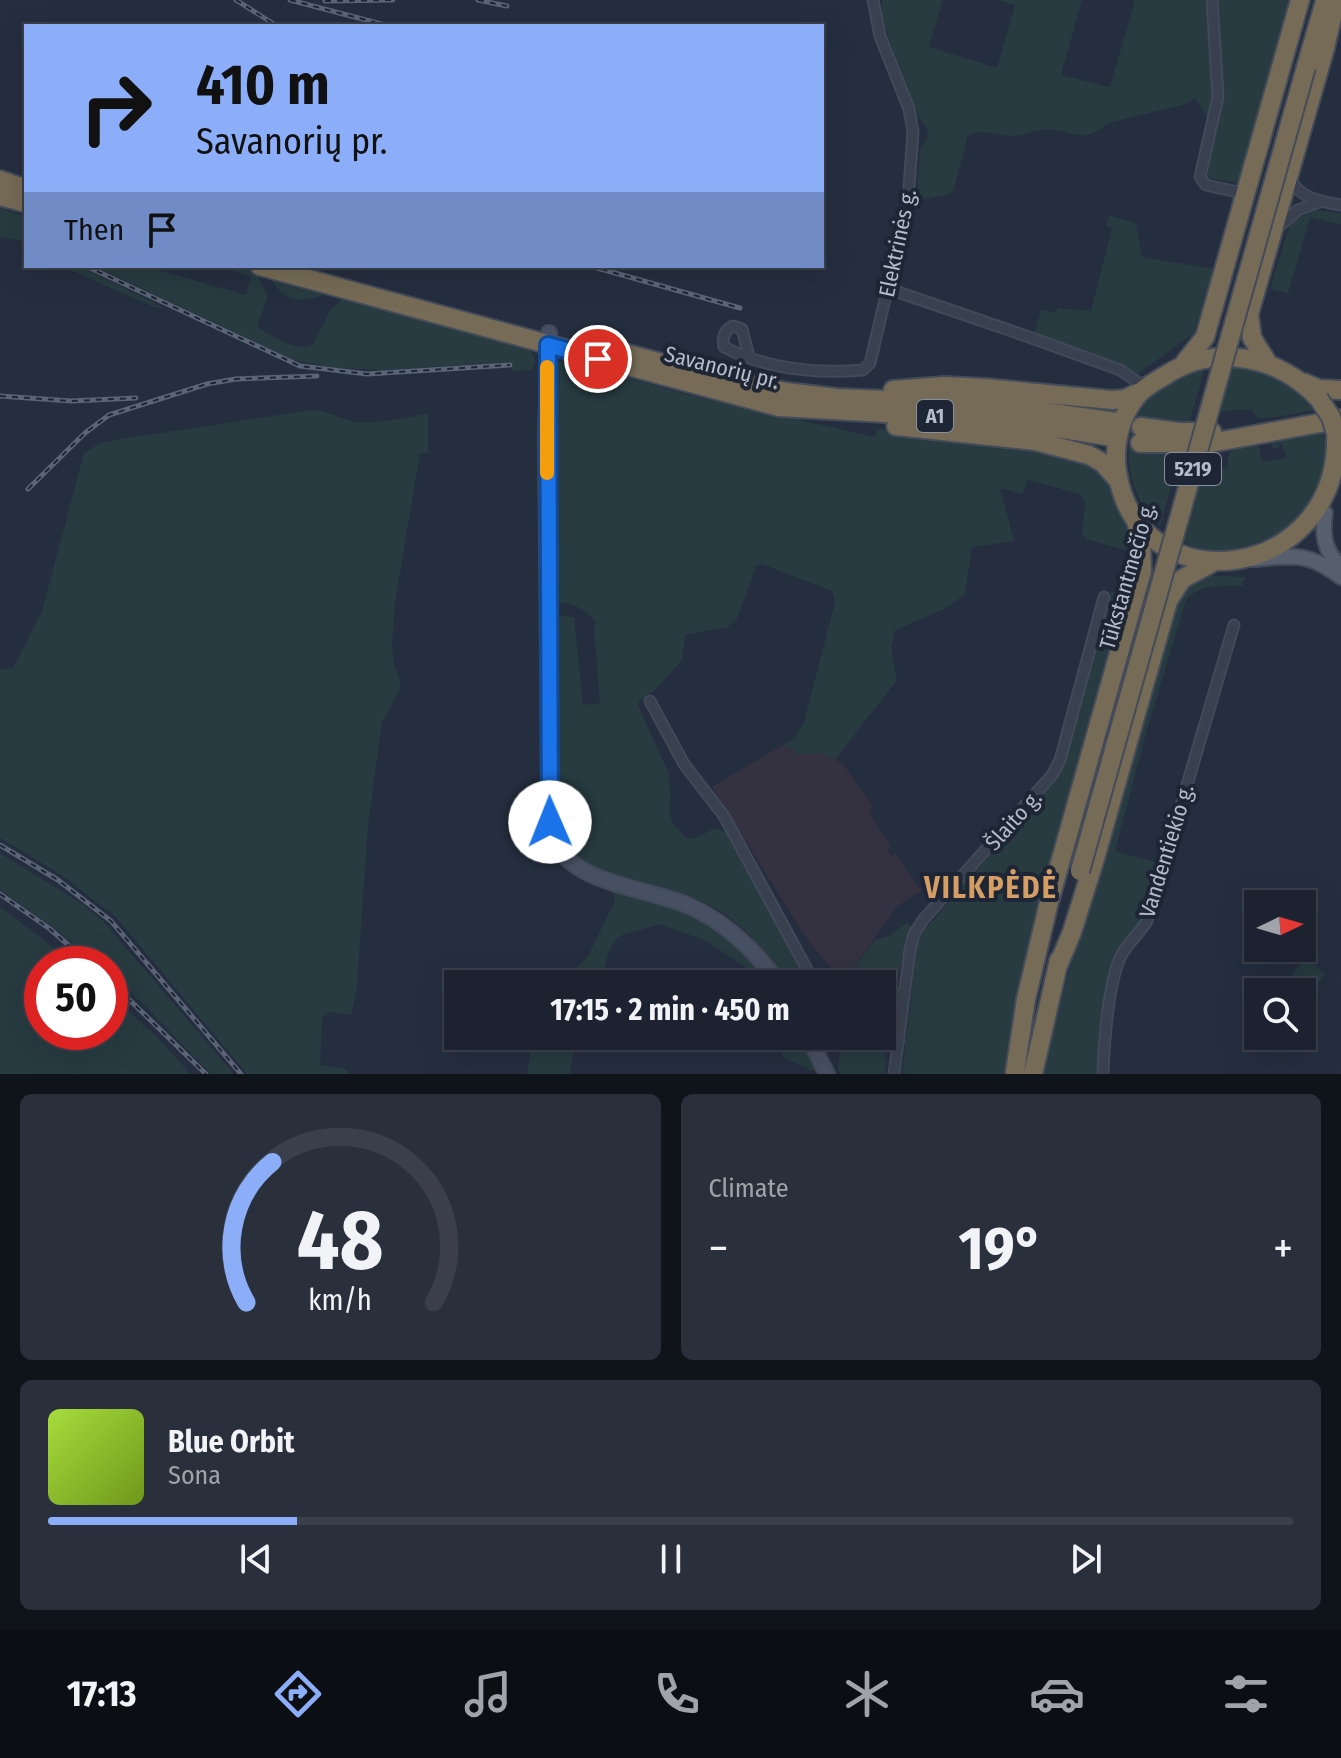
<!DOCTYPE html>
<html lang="en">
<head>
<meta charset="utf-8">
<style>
	:root { --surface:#1c222f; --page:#292f3b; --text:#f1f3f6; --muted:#a0a4aa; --line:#3a3f4b; --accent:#8caef8 }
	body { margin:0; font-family:"Fira Sans Condensed",sans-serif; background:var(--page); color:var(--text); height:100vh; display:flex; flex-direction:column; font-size:30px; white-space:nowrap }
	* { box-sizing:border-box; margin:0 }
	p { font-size:26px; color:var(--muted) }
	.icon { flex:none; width:44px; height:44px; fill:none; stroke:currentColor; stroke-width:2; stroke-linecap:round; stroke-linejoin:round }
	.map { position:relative; height:1074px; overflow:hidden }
	.details { display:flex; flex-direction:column; gap:20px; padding:20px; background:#0f131a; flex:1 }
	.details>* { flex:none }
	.top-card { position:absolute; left:24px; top:24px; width:800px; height:244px; border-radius:0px; box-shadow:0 8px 32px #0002,0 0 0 2px var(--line); background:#8caef8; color:#111; overflow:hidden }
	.needle { width:52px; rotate:85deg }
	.buttons { position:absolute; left:1244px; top:890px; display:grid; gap:16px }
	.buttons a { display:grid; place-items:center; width:72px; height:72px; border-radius:0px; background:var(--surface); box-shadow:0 8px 32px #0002,0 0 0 2px var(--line); font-size:40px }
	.speed { position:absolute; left:24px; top:946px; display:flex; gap:16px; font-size:40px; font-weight:700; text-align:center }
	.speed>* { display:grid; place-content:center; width:104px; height:104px; border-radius:50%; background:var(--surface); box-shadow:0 8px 32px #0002,0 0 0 2px var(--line); line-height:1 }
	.speed .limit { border:12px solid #d22; background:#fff; color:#111 }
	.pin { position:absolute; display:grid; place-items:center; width:68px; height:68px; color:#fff; margin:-34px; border:4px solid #fff; border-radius:50%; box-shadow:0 2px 8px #0007 }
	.me { position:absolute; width:88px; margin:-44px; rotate:359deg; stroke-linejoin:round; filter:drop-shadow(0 0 6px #0008) }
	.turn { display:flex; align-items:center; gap:28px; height:168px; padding:0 40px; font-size:36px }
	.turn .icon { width:104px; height:104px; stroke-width:2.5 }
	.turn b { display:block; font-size:56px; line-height:68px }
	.then { display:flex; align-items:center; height:76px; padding:0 40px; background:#0003; gap:16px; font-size:30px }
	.big { font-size:60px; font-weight:700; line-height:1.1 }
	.details .tile { flex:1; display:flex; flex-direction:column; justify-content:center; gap:12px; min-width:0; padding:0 28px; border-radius:12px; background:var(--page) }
	.details .dial { align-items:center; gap:0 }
	.dial svg { height:208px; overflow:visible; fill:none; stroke:var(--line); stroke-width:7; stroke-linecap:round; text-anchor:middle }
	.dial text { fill:var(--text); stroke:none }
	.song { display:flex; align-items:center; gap:24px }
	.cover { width:96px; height:96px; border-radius:12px; background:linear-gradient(135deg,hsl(80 70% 55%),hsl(80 70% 35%)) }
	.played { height:8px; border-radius:4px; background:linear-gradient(90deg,var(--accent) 20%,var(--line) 20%) }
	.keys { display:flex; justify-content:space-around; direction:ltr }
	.heat { display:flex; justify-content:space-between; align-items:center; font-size:44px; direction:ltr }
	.details .tiles { flex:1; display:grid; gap:20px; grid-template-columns:1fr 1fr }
	.tile:last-child { grid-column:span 2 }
	.trip { position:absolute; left:444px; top:970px; width:452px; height:80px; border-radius:0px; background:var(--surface); box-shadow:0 8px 32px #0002,0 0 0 2px var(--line); font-weight:700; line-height:80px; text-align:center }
	.tab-bar { display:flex; height:128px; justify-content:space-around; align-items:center; background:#0b0e13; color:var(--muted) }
	.tab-bar .icon { width:56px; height:56px }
	.tab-bar .on { color:var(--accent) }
	.tab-bar b { font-size:36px; color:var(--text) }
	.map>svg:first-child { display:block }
	.medical { fill:#343140 }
	.green { fill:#273b40 }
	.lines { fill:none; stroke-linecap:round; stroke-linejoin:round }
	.street-casing { stroke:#424958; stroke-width:13 }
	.secondary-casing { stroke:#424958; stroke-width:18 }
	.primary-casing { stroke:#424958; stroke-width:18 }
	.highway-casing { stroke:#444b5a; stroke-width:22 }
	.street { stroke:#39404f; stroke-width:9 }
	.secondary { stroke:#474f62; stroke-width:14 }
	.primary { stroke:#575f6f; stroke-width:14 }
	.highway { stroke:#756b56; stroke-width:18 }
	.rail-casing { stroke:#5b6476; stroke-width:5 }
	.rail { stroke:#1e2534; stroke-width:2; stroke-dasharray:6; stroke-linecap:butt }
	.highway-bridge-casing { stroke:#444b5a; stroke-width:22; stroke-linecap:butt }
	.highway-bridge { stroke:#756b56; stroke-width:18 }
	.route-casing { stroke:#114b97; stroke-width:20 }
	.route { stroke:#1a73e8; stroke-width:14 }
	.slow { stroke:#f59e0b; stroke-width:14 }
	.labels { text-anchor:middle; stroke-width:8; stroke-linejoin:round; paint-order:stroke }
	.shield { fill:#1e2534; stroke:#888f9d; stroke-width:2 }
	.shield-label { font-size:20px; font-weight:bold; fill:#b5bcca }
	.street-label { font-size:22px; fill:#b5bcca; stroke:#1e2534 }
	.district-label { font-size:30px; font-weight:bold; letter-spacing:2px; fill:#d59e65; stroke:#1e2534 }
</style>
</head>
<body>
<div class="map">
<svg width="1341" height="1074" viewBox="0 0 1341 1074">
	<rect width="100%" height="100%" fill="#252e3f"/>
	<path class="medical" d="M783 745 799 754H825L843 764 873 807 869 813 891 847 887 850 891 856 896 854 921 891 897 906 850 973 835 974 803 933 712 787Z"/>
	<path class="green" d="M882 0H943L929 47 997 68 1015 5 998 0H1082L1061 75 1110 87 1135 0H1209L1214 86 1209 120 1195 98 1187 104 1108 123C1080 148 1072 127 1043 130 1032 131 1022 136 1011 136 998 135 980 128 968 136L953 191 948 194 919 200 917 197 920 149 928 138 927 129 917 115 892 47 882 18Z
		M1217 0H1293L1242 180 1237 183 1210 178 1205 171 1221 107 1223 88Z
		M0 208 26 217V242L0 237Z
		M1317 210 1341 213V225L1310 217 1288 293 1270 289 1291 221Z
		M1109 215 1136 223 1142 257 1214 269 1194 333 1138 374 1124 366 1035 333 1041 309 1054 313 1058 308 1091 311 1112 228 1106 226Z
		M47 266H79L165 308 154 307 68 269Z
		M94 266H144L246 295 251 276 217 266H231L256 273 268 296 257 327C272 335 297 354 313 344L330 311 344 297 529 349C535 356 538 363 531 370L512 371 510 362 382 370 336 368 293 360Z
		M270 277 328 293C304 304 282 303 270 277Z
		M564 360 689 395 875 437 877 429 1014 444 1093 463 1108 476 1136 539 1132 552 1086 539 1082 532 1086 502 1080 494 1028 480 1022 494 1000 488 1014 541 972 547 965 594 947 608 895 630 891 648 897 680 835 760 824 754H799L783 745 795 738 804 722 835 602 832 591 762 564 756 566 737 619 728 627 685 635 682 660 654 691 639 701 638 706 668 772 671 795 669 812 673 823 685 837 695 839 715 828 728 833 810 984H787C768 951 739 919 704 902 670 885 596 880 572 853 562 842 561 827 559 813L558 616 574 617 583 705 600 703 594 629 596 623C584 608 576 604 556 602L553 370 558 362Z
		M1229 365C1263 370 1293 381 1314 410L1277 417 1258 418 1251 409 1215 412Z
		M1205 367 1189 424 1141 449 1167 452 1178 461 1160 527C1117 483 1116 416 1170 380 1180 373 1194 371 1205 367Z
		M312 410C330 411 343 420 356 422 380 424 405 417 428 414V453H420L395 602 392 646 394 666 400 680V690L382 722 368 825 357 986 351 1015 330 1012 322 1018 320 1065 345 1069 350 1074H247L116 917 60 874 0 838V670L13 668 42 611 84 453 102 442Z
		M1322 428 1328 452V469L1309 517 1248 552 1201 550 1179 540 1200 465 1227 469 1229 453 1258 441 1262 462 1284 459 1287 457 1281 443 1279 444V448L1272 449 1271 442H1266V439Z
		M1201 575 1245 577 1242 586C1222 587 1200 583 1186 600L1148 726 1115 851 1158 863 1142 920 1118 958 1100 1074H1043L1056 1018 1171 603 1174 595Z
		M1111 592H1129L1019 1000 1005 1074H902L917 945 923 932 1055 780 1063 765Z
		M540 792V825L534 832H521L519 793Z
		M0 853 82 904 103 921 234 1074H211L149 1010 110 974V964H98L58 931 0 890Z
		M611 887 706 920 744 951 773 984H744L746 967 704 940 659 924C620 938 614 926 604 972L610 978 605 984H561L588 956 615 901Z
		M0 907 75 964H42V1032H110V994L152 1032 191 1074H0Z
		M907 922 911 927 896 984 891 987 853 983 850 973 874 941 891 935Z
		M1306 958 1325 975 1313 988 1307 987 1292 974Z
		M533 1036H576L570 1074H527Z
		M784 1036H800L816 1072 782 1057Z
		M844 1043 881 1047 887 1061 884 1074H840L838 1068 841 1044Z"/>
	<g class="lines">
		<defs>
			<path id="street" d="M1212 0 1218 97 1200 177 1206 185 1246 194
				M1290 177C1297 198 1322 202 1341 205
				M1277 228 1298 210 1322 201
				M889 289 1029 337 1120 370 1139 383H1148
				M749 356 742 329 733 326C724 330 722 338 724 347 768 370 815 374 863 370L870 363 908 202 913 132 909 109 880 36 873 0
				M650 701 684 764 724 816 815 984
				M882 993 904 995
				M855 1036 899 1041
				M894 1074 910 950 914 934 923 920 1052 775 1060 760 1104 597
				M1103 1074C1104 1044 1108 983 1121 956 1127 944 1139 934 1147 921L1234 625"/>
			<path id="secondary" d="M549 333 546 433 549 779C549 803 546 829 560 850 582 884 652 890 687 905 726 922 755 950 779 984
				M808 1036 827 1074"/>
			<path id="primary" d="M1325 513C1322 536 1324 550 1341 567
				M1253 559C1293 556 1307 551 1341 577"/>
			<path id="highway" d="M1306 67 1325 1
				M0 180 26 189
				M0 196 26 203
				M260 266 779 407 1008 420 1113 437
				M586 343 714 377 786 392 837 398 991 404 1116 422
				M1185 362 1205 337 1300 0
				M1269 365 1252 338 1249 314 1325 48 1336 0
				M1305 383 1319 389 1341 390
				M893 390 944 386 985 388 1112 400 1125 399 1140 392
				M1319 399C1280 356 1215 343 1166 375 1156 381 1144 387 1137 396 1120 417 1113 445 1117 471 1137 608 1341 583 1336 434
				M896 426 1035 441 1089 455 1103 463 1118 480
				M1141 427 1179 432H1212
				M1140 443H1211L1341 419
				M1057 968 1072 932 1094 862 1168 601 1182 579 1215 561
				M1015 1072 1026 999 1049 902 1142 571 1141 541 1135 517
				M1033 1074 1059 960"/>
		</defs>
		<use href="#street" class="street-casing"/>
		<use href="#secondary" class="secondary-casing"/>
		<use href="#primary" class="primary-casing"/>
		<use href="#highway" class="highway-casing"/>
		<use href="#street" class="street"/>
		<use href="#secondary" class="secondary"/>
		<use href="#primary" class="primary"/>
		<use href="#highway" class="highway"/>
		<defs>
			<path id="rail" d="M236 0 277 26
				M290 0 389 26
				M478 0 507 6
				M325 1 393 0
				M86 266 300 366 367 374 510 365
				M590 266 740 308
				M0 396 71 401 136 398
				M28 489 85 433 109 415 207 384 236 379 317 376
				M0 845 58 880 111 921 241 1074
				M0 894 50 929 90 964
				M110 981 206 1074"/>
		</defs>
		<use href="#rail" class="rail-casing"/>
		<use href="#rail" class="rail"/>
		<defs>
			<path id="highway-bridge" d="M1319 399 1331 417 1336 434
				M1080 871 1306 67"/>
		</defs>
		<use href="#highway-bridge" class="highway-bridge-casing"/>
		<use href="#highway-bridge" class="highway-bridge"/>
	</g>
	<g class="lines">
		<defs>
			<path id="route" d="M550 822 548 345 598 359"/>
		</defs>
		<use href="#route" class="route-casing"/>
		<use href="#route" class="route"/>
		<path class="slow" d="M547 473V367"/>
	</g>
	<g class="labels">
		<g class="shield">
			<rect x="917" y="400" width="36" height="32" rx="6"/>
			<rect x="1165" y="453" width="56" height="32" rx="6"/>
		</g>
		<g class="shield-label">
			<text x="935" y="423">A1</text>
			<text x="1193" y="476">5219</text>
		</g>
		<g class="street-label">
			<text transform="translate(897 243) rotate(-78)" y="8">Elektrinės g.</text>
			<text transform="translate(722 367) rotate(14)" y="8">Savanorių pr.</text>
			<text transform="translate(1127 576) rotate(-74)" y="8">Tūkstantmečio g.</text>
			<text transform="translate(1013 820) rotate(-48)" y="8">Šlaito g.</text>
			<text transform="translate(1166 851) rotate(-73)" y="8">Vandentiekio g.</text>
		</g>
		<g class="district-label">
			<text x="991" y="898">VILKPĖDĖ</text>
		</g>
	</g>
</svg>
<div class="buttons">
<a><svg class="needle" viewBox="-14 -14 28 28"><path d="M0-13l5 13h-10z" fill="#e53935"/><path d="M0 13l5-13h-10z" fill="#a0a4aa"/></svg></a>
<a><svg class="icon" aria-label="search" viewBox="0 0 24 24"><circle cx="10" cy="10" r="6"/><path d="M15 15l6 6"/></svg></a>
</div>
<div class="speed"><div class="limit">50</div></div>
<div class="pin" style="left:598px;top:359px;background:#d93025"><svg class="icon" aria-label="arrive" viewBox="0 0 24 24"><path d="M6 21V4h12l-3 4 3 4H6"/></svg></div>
<svg class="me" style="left:550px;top:822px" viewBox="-20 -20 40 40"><circle r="19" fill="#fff"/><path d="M0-13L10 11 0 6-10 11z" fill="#1a73e8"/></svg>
<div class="trip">17:15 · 2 min · 450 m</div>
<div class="top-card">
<div class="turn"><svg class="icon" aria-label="right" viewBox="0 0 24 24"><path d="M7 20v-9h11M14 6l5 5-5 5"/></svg><div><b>410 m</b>Savanorių pr.</div></div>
<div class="then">Then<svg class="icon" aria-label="arrive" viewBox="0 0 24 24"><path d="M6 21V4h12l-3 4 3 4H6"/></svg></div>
</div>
</div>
<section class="details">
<div class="tiles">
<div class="tile dial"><svg viewBox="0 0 100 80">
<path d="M14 69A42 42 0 1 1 86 69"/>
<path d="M14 69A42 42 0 0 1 24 15" stroke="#8caef8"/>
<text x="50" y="56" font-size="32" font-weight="700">48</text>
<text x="50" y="72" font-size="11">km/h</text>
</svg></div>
<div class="tile"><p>Climate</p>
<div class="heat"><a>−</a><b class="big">19°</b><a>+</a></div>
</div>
<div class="tile">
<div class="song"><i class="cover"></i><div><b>Blue Orbit</b><p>Sona</p></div></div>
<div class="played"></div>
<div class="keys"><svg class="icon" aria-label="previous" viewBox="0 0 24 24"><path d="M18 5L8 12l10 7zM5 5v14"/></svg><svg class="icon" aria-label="pause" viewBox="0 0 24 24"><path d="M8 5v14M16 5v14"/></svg><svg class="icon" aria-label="next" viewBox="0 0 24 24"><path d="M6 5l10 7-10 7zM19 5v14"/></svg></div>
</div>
</div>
</section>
<nav class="tab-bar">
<b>17:13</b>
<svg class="icon on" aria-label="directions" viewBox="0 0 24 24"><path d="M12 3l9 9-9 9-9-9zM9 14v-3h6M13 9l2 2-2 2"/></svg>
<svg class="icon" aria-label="music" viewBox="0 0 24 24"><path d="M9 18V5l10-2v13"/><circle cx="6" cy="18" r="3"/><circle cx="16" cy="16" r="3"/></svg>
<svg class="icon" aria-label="phone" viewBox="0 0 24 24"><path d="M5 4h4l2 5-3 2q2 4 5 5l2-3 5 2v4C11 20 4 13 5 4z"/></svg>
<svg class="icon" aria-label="climate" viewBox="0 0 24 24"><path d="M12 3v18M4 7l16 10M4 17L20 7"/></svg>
<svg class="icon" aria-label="car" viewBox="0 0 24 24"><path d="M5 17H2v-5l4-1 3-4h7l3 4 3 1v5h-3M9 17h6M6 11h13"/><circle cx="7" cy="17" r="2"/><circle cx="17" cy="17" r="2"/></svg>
<svg class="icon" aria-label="filters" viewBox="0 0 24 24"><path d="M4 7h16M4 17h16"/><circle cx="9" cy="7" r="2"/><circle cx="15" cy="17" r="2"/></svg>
</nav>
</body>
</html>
